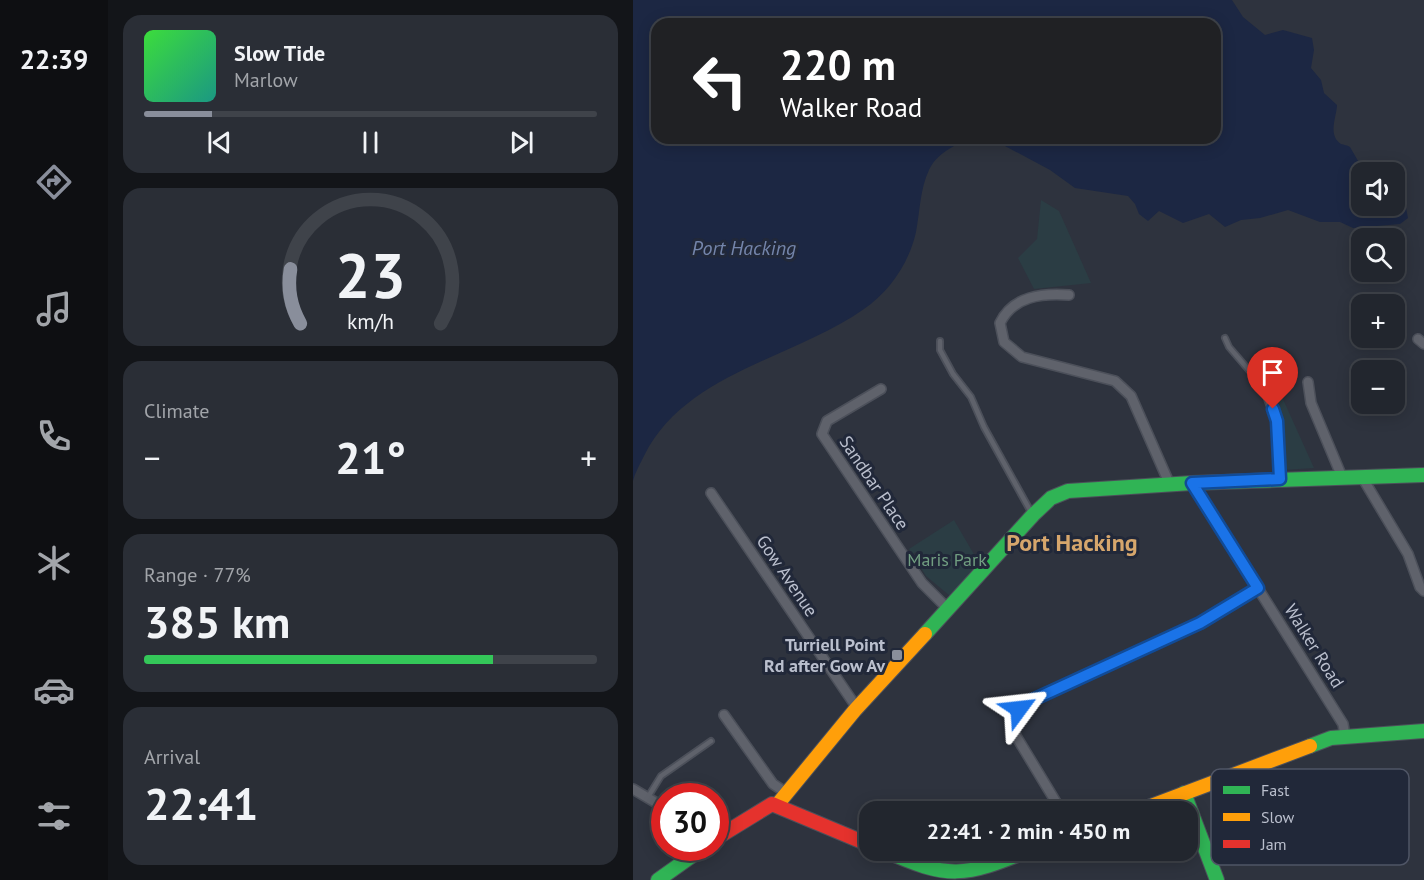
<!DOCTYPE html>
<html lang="en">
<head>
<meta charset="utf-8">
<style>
	:root { --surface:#22262e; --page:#2a2e36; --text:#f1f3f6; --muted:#a2a5aa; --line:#3f434a; --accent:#898e9b }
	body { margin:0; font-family:"PT Sans",sans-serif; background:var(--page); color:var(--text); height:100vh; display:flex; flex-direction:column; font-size:22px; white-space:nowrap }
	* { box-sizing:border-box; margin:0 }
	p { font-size:20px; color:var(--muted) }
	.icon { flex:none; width:33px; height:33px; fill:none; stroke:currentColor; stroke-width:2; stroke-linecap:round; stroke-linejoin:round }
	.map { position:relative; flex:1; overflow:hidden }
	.side { display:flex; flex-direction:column; gap:15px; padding:15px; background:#131519; width:525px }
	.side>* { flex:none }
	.top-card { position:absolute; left:18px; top:18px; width:570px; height:126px; border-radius:18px; box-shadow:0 3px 15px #0003,0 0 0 2px var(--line); background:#202124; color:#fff; overflow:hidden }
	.fabs { position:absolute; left:718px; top:162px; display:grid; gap:12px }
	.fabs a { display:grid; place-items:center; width:54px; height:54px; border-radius:12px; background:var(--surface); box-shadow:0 3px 15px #0003,0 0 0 2px var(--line); font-size:30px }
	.speed { position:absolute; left:18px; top:783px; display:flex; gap:12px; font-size:30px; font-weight:700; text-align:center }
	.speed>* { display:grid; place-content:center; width:78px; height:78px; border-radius:50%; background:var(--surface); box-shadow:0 3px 15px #0003,0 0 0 2px var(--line); line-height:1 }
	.speed .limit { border:9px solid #d22; background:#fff; color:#111 }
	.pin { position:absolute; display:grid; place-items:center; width:51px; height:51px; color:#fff; margin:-62px -26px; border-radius:50% 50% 50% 0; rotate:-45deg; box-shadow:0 0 6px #0007 }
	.pin .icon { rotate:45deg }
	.me { position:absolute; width:66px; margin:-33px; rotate:60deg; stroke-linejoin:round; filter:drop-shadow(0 0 4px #0008) }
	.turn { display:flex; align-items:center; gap:21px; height:126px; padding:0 30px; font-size:27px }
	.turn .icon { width:78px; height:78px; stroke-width:2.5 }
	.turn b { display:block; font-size:42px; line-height:51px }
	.big { font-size:45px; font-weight:700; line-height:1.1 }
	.side .tile { flex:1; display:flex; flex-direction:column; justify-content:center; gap:9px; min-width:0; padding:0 21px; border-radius:18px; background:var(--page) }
	.side .dial { align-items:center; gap:0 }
	.dial svg { height:156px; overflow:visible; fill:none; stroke:var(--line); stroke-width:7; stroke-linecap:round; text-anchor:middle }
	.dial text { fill:var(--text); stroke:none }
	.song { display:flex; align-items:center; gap:18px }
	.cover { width:72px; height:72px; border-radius:9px; background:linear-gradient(135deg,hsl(120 70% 55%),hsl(170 70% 35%)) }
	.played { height:6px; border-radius:3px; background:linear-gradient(90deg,var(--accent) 15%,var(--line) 15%) }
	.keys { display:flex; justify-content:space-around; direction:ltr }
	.heat { display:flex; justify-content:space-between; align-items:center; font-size:33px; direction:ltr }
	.charge { height:9px; border-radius:4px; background:linear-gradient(90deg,#34c759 77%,var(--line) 0) }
	.trip { position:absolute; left:226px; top:801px; width:339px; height:60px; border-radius:18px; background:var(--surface); box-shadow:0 3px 15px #0003,0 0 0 2px var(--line); font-weight:700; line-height:60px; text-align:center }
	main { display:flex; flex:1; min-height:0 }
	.menu { display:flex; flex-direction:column; width:108px; justify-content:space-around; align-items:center; background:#0e0f12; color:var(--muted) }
	.menu .icon { width:42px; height:42px }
	.menu .selected { color:var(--accent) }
	.menu b { font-size:27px; color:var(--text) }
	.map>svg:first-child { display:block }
	.green { fill:#2b3d44 }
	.water { fill:#1c2743 }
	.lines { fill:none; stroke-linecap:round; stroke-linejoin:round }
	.lane-casing { stroke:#4c505a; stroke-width:8 }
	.street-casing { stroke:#4c505a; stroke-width:12 }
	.fast-casing { stroke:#4c505a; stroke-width:16 }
	.slow-casing { stroke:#4c505a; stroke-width:16 }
	.jam-casing { stroke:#4c505a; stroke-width:16 }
	.lane { stroke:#5f626b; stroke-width:4.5 }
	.street { stroke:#5f626b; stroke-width:9 }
	.fast { stroke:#30b455; stroke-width:14 }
	.slow { stroke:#ff9f0a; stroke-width:14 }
	.jam { stroke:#e5322d; stroke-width:14 }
	.route-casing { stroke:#114b97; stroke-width:15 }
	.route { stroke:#1a73e8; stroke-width:10 }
	.poi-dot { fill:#898e9b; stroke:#212839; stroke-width:2 }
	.labels { text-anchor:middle; stroke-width:6; stroke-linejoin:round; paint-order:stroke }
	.street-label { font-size:18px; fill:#babfcd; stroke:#212839 }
	.park-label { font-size:18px; fill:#719e81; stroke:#212839 }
	.poi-label { font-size:18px; font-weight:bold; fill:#babfcd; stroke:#212839; text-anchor:end }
	.water-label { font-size:20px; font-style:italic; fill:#7485ab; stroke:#212839 }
	.district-label { font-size:24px; font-weight:bold; fill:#d6a66c; stroke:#212839 }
	.key { fill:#212839; stroke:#4f5565; stroke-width:1.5 }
	.key-label { font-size:16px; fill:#babfcd }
</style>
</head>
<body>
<main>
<nav class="menu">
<b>22:39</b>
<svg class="icon selected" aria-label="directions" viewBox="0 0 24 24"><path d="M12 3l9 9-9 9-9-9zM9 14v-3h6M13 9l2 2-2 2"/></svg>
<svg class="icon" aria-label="music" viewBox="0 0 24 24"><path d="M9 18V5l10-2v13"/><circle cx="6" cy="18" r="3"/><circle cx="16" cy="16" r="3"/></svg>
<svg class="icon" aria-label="phone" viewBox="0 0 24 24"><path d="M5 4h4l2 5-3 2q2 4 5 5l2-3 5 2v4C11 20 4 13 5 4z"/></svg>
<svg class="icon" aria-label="climate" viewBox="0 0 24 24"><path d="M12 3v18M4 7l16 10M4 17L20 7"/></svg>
<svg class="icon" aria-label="car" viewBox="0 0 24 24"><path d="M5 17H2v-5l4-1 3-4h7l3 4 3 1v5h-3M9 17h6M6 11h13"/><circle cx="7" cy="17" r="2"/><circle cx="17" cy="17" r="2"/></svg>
<svg class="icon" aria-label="filters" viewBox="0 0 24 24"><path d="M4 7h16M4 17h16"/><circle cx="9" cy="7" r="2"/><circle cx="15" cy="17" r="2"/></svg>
</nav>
<section class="side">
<div class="tile">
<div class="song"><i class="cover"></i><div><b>Slow Tide</b><p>Marlow</p></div></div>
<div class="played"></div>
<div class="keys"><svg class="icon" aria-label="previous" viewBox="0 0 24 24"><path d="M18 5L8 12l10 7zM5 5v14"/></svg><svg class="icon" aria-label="pause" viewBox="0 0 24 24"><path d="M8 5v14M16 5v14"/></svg><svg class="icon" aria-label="next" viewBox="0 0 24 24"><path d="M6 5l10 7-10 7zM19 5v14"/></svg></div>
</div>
<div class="tile dial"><svg viewBox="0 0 100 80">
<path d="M14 69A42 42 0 1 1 86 69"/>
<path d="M14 69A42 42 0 0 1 9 41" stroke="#898e9b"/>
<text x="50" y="56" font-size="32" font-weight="700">23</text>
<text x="50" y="72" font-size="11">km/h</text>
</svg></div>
<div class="tile"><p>Climate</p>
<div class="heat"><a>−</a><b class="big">21°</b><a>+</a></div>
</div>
<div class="tile"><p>Range · 77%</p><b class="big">385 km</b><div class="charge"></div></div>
<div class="tile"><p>Arrival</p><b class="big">22:41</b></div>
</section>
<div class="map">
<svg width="791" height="880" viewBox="0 0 791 880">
	<rect width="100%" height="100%" fill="#2e333e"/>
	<path class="green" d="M408 200 426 211 458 283 401 289 385 258 404 239Z
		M645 388 681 468 650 470 647 420 642 400Z
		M321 520 346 563 317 596 293 576 282 558 287 555 285 551 279 554 276 549Z"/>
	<path class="water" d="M0 0H599L610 17 632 35 650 30 679 38 681 50 678 68 688 80 691 93 704 105C704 116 694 135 708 144 711 145 714 145 717 147L728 166 740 172H729V206H762V196L772 203 775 218 767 224 720 228 707 222H687L655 210 627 218 608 220 592 227 576 214 550 223 526 211 515 221 506 214 502 204 495 196 442 188 417 170 357 138H582V24H24V138H338C322 145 304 153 296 170 287 189 287 211 283 232 276 263 257 291 231 309 160 359 52 373 11 456 7 464 2 473 0 481Z"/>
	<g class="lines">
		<defs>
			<path id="lane" d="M592 338 596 347 633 390
				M307 341V350L320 374 338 397 351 427 398 512
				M15 797 28 776 78 741"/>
			<path id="street" d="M436 295C409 293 380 296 367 323L371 342 389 357 482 381 498 396 537 485
				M785 339 791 344
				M675 382 678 403 709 477
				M248 389 194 421 189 434 289 583 315 609
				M633 390 644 421 647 479
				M729 477 775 554 787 587 791 591
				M559 483 710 724 712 736
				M78 493 224 708
				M91 715 140 784 152 792
				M0 789 32 808
				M429 812 383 736C378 721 382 710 395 701L567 623 625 588"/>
			<path id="fast" d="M292 634 400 515 418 498 435 491 559 483 791 475
				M677 746 698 738 791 731
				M551 793 584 880
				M250 850C316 880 331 877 397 850
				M25 880 70 848"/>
			<path id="slow" d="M144 805 222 710 292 634
				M502 812 677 746"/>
			<path id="jam" d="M82 839 139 804 237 845"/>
		</defs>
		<use href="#lane" class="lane-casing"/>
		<use href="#street" class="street-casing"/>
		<use href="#fast" class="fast-casing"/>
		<use href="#slow" class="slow-casing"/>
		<use href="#jam" class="jam-casing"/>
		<use href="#lane" class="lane"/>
		<use href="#street" class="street"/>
		<use href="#fast" class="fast"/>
		<use href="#slow" class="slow"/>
		<use href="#jam" class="jam"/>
	</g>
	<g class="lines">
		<defs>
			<path id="route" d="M386 709 395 702 567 623 625 588 559 483 647 479 644 421 640 409"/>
		</defs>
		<use href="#route" class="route-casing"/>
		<use href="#route" class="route"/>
	</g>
	<rect class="poi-dot" x="258" y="649" width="12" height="12" rx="3"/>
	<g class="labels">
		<g class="street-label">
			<text transform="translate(241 483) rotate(56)" y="6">Sandbar Place</text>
			<text transform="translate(154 576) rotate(56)" y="6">Gow Avenue</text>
			<text transform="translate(681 646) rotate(58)" y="6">Walker Road</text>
		</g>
		<g class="park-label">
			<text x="314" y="566">Maris Park</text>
		</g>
		<g class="poi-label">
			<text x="252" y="651">Turriell Point<tspan x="252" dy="21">Rd after Gow Av</tspan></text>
		</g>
		<g class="water-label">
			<text x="111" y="255">Port Hacking</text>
		</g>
		<g class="district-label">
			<text x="439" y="551">Port Hacking</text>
		</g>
	</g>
	<rect x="578" y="769" width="198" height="96" rx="9" class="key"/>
	<rect x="590" y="786" width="27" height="8" fill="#30b455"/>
	<rect x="590" y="813" width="27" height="8" fill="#ff9f0a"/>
	<rect x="590" y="840" width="27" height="8" fill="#e5322d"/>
	<g class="key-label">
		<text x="628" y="796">Fast</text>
		<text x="628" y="823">Slow</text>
		<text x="628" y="850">Jam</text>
	</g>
</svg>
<div class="fabs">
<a><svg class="icon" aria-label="sound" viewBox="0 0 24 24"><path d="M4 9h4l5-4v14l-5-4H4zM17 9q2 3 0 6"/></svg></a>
<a><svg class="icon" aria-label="search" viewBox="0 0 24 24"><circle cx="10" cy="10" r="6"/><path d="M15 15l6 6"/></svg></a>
<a>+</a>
<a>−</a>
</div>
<div class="speed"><div class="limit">30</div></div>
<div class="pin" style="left:640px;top:409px;background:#d93025"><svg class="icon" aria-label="arrive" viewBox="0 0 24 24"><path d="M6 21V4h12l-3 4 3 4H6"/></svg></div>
<svg class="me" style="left:386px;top:709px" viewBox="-20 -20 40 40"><path d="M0-17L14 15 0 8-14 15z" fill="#1a73e8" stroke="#fff" stroke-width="4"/></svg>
<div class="trip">22:41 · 2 min · 450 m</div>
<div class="top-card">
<div class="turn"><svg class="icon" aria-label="left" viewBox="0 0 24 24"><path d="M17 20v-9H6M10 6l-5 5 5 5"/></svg><div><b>220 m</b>Walker Road</div></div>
</div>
</div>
</main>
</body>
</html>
